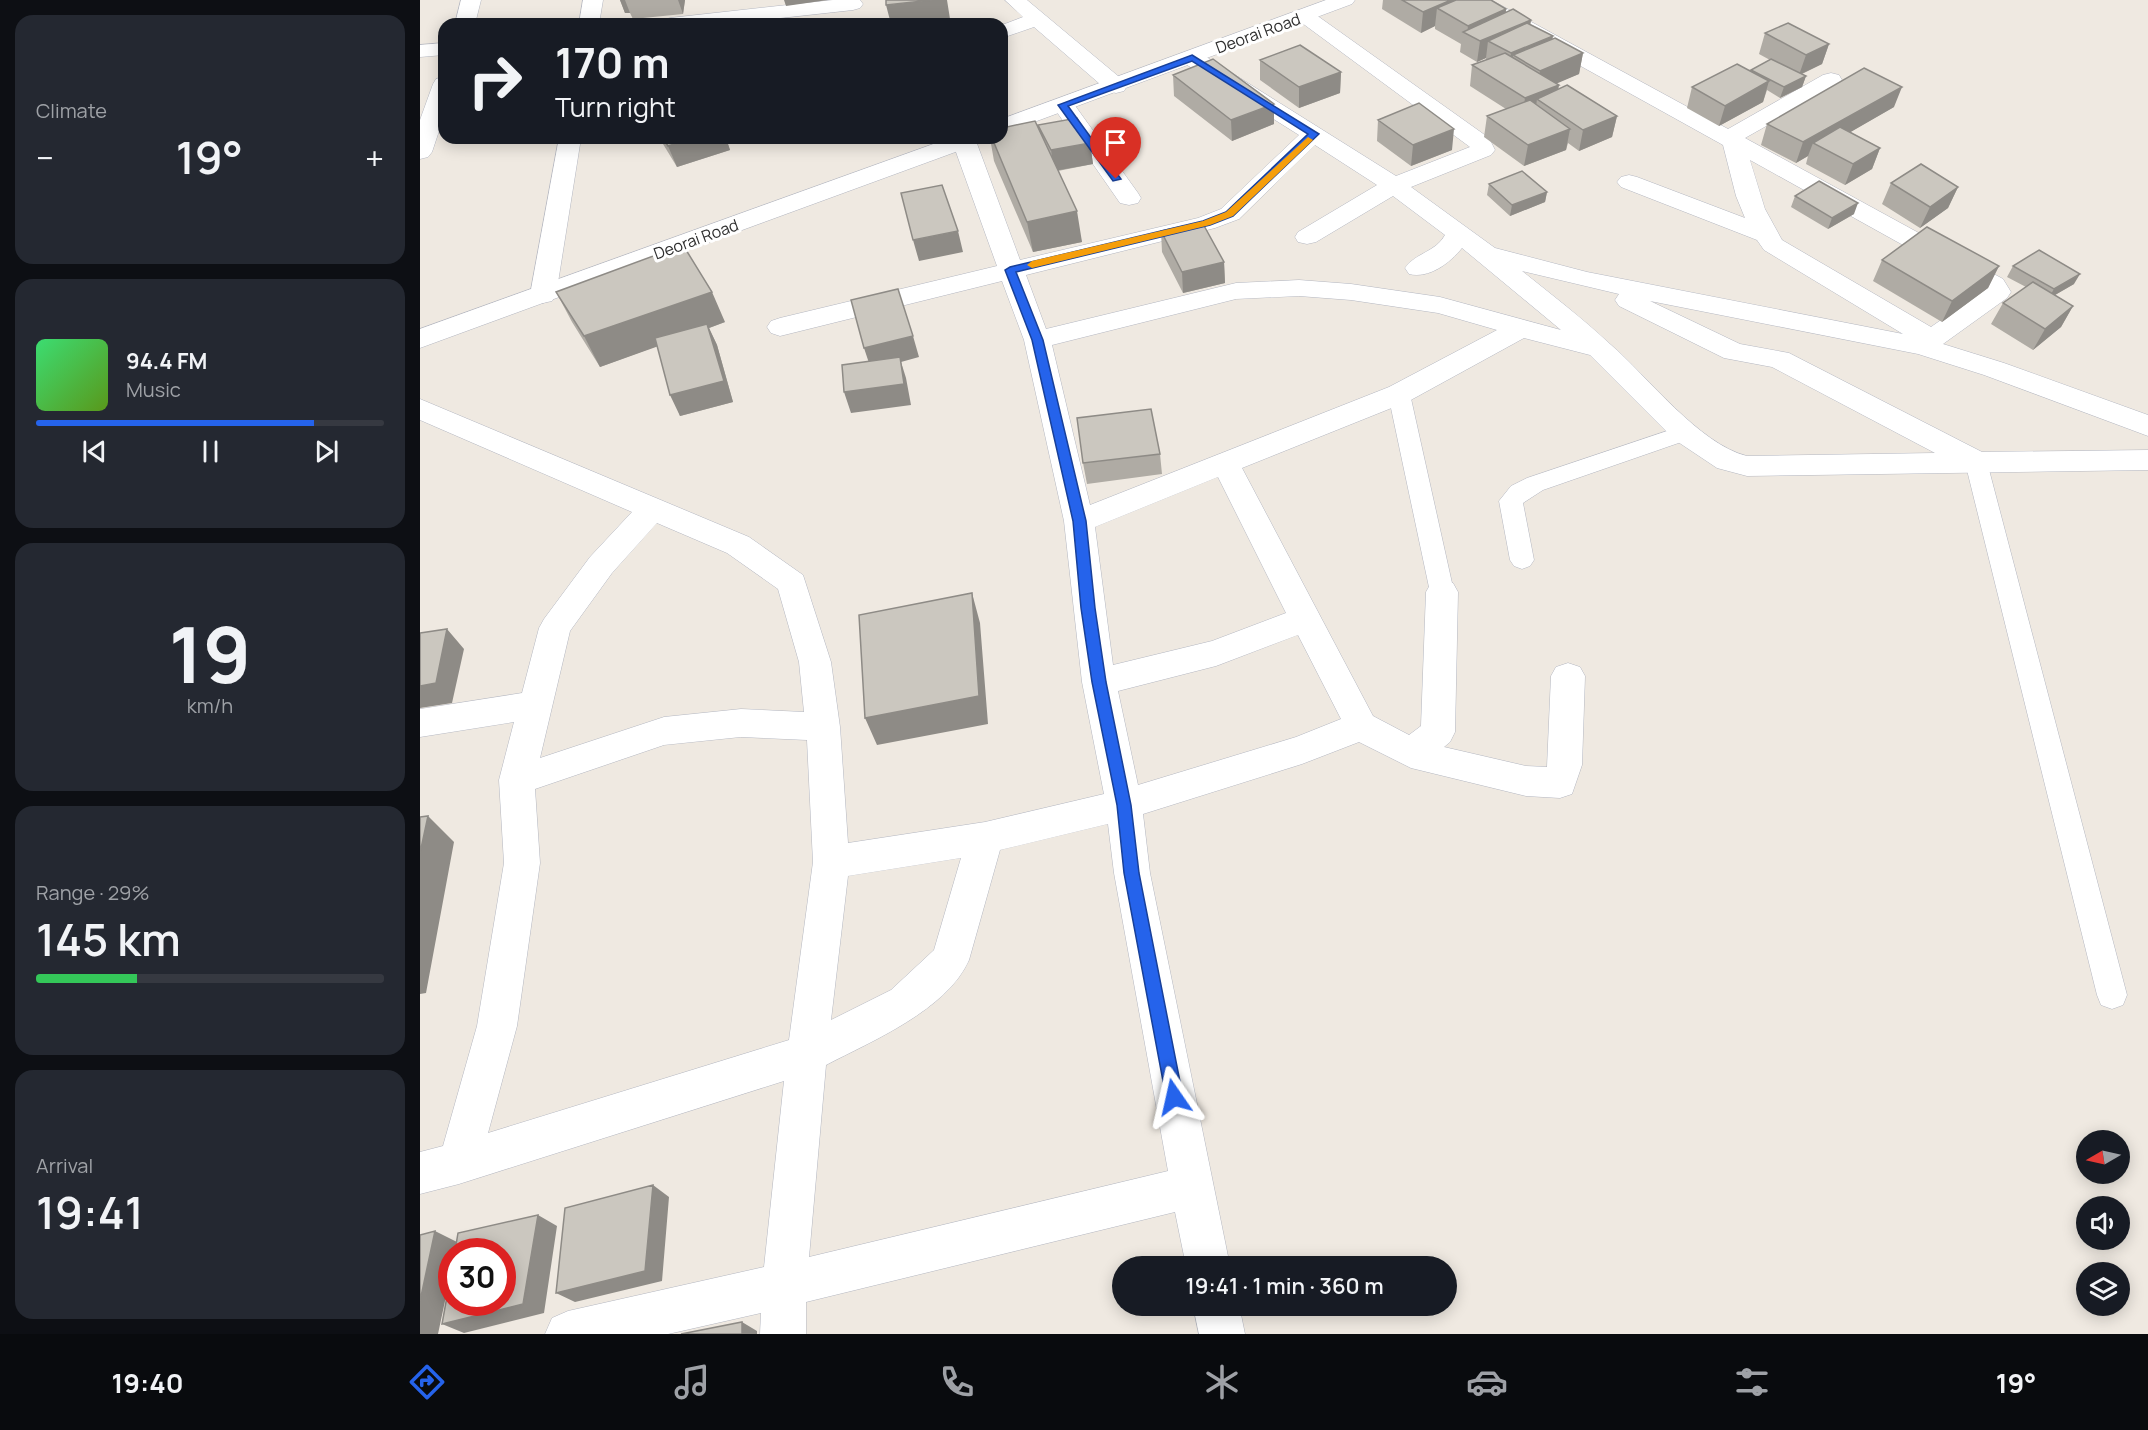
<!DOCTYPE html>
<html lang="en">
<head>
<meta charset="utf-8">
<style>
	:root { --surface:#171b24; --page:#242831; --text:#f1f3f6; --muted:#9ea1a6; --line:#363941; --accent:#2563eb }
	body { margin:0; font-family:Manrope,sans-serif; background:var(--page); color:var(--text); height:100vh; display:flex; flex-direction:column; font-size:22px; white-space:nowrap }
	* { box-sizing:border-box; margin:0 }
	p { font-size:20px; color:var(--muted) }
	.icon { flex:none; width:33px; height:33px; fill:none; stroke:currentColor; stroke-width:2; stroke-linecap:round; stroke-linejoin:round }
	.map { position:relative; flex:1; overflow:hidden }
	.drawer { display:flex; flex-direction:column; gap:15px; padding:15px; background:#0d0f14; width:420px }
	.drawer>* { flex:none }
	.banner { position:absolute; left:18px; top:18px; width:570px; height:126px; border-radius:18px; box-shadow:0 3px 15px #0003; background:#171b24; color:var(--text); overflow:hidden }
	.needle { width:39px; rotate:261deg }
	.tools { position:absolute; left:1656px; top:1130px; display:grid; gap:12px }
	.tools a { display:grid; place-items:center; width:54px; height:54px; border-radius:50%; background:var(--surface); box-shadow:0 3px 15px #0003; font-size:30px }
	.speed { position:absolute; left:18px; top:1238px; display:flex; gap:12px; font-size:30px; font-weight:700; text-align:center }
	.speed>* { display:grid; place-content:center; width:78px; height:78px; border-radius:50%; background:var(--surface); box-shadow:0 3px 15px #0003; line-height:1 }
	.speed .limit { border:9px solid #d22; background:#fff; color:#111 }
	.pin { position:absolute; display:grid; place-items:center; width:51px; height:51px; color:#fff; margin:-62px -26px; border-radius:50% 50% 50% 0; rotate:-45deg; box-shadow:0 0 6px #0007 }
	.pin .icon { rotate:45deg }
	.me { position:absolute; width:66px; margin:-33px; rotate:349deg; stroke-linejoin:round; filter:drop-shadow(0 0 4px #0008) }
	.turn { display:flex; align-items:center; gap:21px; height:126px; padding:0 18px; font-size:27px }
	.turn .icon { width:78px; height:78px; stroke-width:2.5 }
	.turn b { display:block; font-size:42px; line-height:51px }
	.big { font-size:45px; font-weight:600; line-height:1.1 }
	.drawer .widget { flex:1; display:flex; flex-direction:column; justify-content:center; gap:9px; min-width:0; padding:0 21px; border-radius:18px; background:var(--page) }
	.drawer .dial { align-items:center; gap:0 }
	.dial b { font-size:78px; line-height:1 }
	.song { display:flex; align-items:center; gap:18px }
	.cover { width:72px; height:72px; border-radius:9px; background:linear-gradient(135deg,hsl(140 70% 55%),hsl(90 70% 35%)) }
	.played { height:6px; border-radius:3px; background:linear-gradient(90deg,var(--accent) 80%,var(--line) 80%) }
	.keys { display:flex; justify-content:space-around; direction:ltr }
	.heat { display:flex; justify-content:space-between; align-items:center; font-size:33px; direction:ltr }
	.charge { height:9px; border-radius:4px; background:linear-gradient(90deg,#34c759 29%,var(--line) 0) }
	.trip { position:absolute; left:692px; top:1256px; width:345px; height:60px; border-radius:30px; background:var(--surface); box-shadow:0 3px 15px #0003; font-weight:600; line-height:60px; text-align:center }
	.tab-bar { display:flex; height:96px; justify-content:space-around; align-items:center; background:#090b0e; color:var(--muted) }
	.tab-bar .icon { width:42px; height:42px }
	.tab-bar .selected { color:var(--accent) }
	.tab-bar b { font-size:27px; color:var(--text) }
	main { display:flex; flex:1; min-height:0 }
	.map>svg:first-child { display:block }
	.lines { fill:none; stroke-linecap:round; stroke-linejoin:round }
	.service-casing { stroke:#b4b7c1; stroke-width:1 }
	.minor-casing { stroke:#b4b7c1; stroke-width:1 }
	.tertiary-casing { stroke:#b4b7c1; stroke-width:1 }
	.service { fill:#fff; fill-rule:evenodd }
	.minor { fill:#fff; fill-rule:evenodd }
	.tertiary { fill:#fff; fill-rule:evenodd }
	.wall { fill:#afaba4 }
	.shaded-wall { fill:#8e8b86 }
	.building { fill:#cbc7bf; stroke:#8e8b86; stroke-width:1.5 }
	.route { fill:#2563eb; stroke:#184099; stroke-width:1.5 }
	.slow { fill:#f59e0b }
	.labels { text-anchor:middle; stroke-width:6; stroke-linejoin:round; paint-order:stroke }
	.far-street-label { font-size:16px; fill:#2e2e2e; stroke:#fff }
</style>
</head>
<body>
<main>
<section class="drawer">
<div class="widget"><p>Climate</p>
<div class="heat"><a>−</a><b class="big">19°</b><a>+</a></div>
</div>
<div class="widget">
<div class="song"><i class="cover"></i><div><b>94.4 FM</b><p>Music</p></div></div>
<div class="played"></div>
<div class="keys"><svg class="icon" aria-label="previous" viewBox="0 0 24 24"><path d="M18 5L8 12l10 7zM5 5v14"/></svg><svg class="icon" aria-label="pause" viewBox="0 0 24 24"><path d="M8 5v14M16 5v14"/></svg><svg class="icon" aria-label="next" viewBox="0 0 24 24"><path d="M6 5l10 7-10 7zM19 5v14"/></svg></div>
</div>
<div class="widget dial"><b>19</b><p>km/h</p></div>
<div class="widget"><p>Range · 29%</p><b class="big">145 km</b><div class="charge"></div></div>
<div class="widget"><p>Arrival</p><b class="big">19:41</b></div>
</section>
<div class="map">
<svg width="1728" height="1334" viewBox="0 0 1728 1334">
	<rect width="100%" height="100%" fill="#efe9e1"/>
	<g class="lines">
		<defs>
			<path id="service" d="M979 387 987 389 990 394 1034 592 1031 599 1022 601 1013 599 1010 592 968 394 971 389Z
				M1265 425 1273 428 1276 433 1273 438 1123 490 1103 503 1114 560 1110 566 1102 569 1094 566 1090 560 1079 501 1091 486 1107 478Z
				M1556 454 1564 456 1567 462 1707 995 1703 1005 1692 1009 1681 1005 1677 995 1545 462 1548 456Z"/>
			<path id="minor" d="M41 0H61L55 24H35Z
				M163 0H183L179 24H159Z
				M413 0H440L443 4 440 8 433 10 307 24H240L243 20 250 18Z
				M585 0H607L704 81 707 86 704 91 696 93 688 91 614 27 582 38V25L603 17Z
				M1046 0H1071L1308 129 1403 75 1411 73 1419 75 1422 80 1419 85 1325 138 1583 279 1591 292 1587 298 1523 344 1584 363 1728 415V436L1564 375 1498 354 1230 301 1320 344 1369 353 1562 452 1728 450V470L1327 476 1297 468 1255 440 1170 355 1104 338 989 401 822 468 953 716 989 735 1001 726 1006 592 1011 583 1022 580 1033 583 1038 592 1035 732 1030 742 1024 747 1106 766 1127 767 1131 676 1136 667 1148 663 1160 667 1165 676 1162 765 1152 794 1140 798 1106 796 991 768 939 742 882 764 723 814 730 873 810 1266H766L755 1212 386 1302V1334H340L341 1313 248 1334H125L132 1318 148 1311 344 1267 364 1081 39 1184 0 1194V1152L23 1146 57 1026 84 863 79 780 94 722 0 737V709L102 693 119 628 124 619 170 557 212 512 0 420V399L329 537 383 575 411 662 420 727 428 843 565 822 684 794 662 682 644 521 604 340 582 281 360 336 351 333 347 327 351 321 360 318 577 266 532 141 535 138H553L556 141 600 260 778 218 801 209 879 135 764 63 761 58 764 53 772 52 780 53 976 176 1050 147 878 20 875 16 878 12 885 10 892 12 1069 138 1075 150 1071 155 991 187 1075 248 1167 272 1483 334 1344 250 1337 240 1201 187 1197 182 1201 177 1209 175 1217 177 1325 218 1316 196 1303 145 1049 4ZM895 145 957 185 878 232 875 237 878 242 887 244 896 242 973 196 1025 235C1016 252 995 253 985 268L989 274C1009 279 1030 263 1042 248L1141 330 1020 297 931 284 879 280 816 283 626 329 606 275 795 228 819 219ZM1330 160 1564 290 1511 327 1362 240 1345 209ZM1102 271 1199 294 1195 300 1199 306 1304 358 1352 367 1515 453 1327 456C1279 444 1228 377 1190 344 1162 318 1132 295 1102 271ZM879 296 931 300 1018 313 1077 330 969 387 670 505 632 345 816 299ZM798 477 866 613 792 641 693 665 675 527ZM237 523 307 553 358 589 379 662 384 712 321 709 244 717 120 758 150 631 192 573ZM878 635 921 719 876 737 718 785 698 691 796 666ZM321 737 387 740 393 862 369 1040 68 1133 97 1026 120 863 115 789 244 745ZM688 824 694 873 748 1171 389 1257 406 1065C452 1041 527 1010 549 960L580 850ZM541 858 514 950 471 990 411 1020 428 876Z
				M24 43V55L0 57V45Z
				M24 77V116L12 152 8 157 0 159V120L13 84 16 79Z
				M643 98 651 100 718 193 721 198 718 203 709 205 700 203 632 105 635 100Z
				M139 138H161L136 295 132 301 123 303 114 301 110 295Z
				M773 1305H819L825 1334H779Z"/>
			<path id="tertiary" d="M906 0H935L932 4 582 134V119Z
				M530 138H563L560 143 0 348V329Z"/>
		</defs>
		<use href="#service" class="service-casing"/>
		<use href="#minor" class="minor-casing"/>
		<use href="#tertiary" class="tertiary-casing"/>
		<use href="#service" class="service"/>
		<use href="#minor" class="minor"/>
		<use href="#tertiary" class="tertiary"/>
	</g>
	<path class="wall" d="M200 0H265L263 14 213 19 210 13H205Z
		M963 0H1071L1086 9V12L1111 20 1110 24 1133 36 1132 39 1163 53 1159 74 1136 83 1139 85 1138 89 1197 116 1192 137 1159 151 1148 143 1146 150 1104 166 1064 137 1067 116 1086 109 1050 86 1052 65 1066 60V58L1057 62 1040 52 1041 44 1015 29V26L1001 33 962 9Z
		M1345 33 1409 44 1402 64 1382 74 1386 76 1382 87 1360 98 1347 90 1343 102 1299 126 1267 108 1272 87 1330 71 1350 60 1339 54Z
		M840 60 921 72 920 93 879 108 840 80Z
		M753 75 854 124 812 141 754 96Z
		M1474 107 1430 132 1460 148 1452 169 1425 185 1386 164 1388 156 1376 163 1341 145 1347 124Z
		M958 120 1032 150 991 166 957 141Z
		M618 125 670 143 673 164 638 171 662 242 613 252 574 161 570 138H582L619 130Z
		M241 138H306L310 150 257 167 243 144Z
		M1471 183 1538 187 1528 208 1500 228 1462 204Z
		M1069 184 1127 192 1125 202 1090 216 1067 195Z
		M1375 196 1434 214 1408 229 1371 207Z
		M741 231 804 262 805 283 763 293 742 252Z
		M1462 260 1579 266 1568 288 1522 322 1453 281Z
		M1593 266 1654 284 1635 295 1653 306 1641 327 1613 350 1571 324 1583 303 1606 287 1587 277Z
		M136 292 305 322 289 328 297 345 313 402 260 416 237 346 180 367 152 322Z
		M740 454 742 474 667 484 663 463Z"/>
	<path class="shaded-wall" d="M200 0H205L210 13H205Z
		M258 0H265L263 14Z
		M364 0H408L366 6Z
		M512 0H527L530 19 482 24H471L466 5Z
		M1031 0H1056L1017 8 1015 26 1001 33 1003 12Z
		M1086 9 1084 29 1047 34 1048 26Z
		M1111 20 1108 40 1068 41 1066 58 1057 62 1060 41Z
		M1133 36 1129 56 1093 55 1091 72 1088 73 1091 53Z
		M1409 44 1402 64 1379 75 1386 55Z
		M1163 53 1159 74 1117 92 1120 71Z
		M921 72 920 93 879 108V87Z
		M1386 76 1382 87 1360 98 1364 87Z
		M1349 81 1343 102 1299 126 1305 106Z
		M1139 85 1135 106 1117 99 1115 114 1102 119 1105 98Z
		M1482 87 1474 107 1403 148 1393 143 1388 156 1376 163 1383 142Z
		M854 104V124L812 141 811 120Z
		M1197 116 1192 137 1159 151 1163 130Z
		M1034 129 1032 150 991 166 993 145Z
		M1150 129 1146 150 1104 166 1108 145Z
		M273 138H306L310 150 257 167 248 146Z
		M670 143 673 164 634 171 631 150Z
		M1460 148 1452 169 1425 185 1433 164Z
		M1538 187 1528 208 1500 228 1510 207Z
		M1127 192 1125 202 1090 216 1092 205Z
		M1438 203 1434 214 1408 229 1412 218Z
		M657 211 662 242 613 252 607 222Z
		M538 231 543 252 499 261 493 240Z
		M804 262 805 283 763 293 762 272Z
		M1579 266 1568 288 1522 322 1532 301Z
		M1660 274 1654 284 1628 299 1634 289Z
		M292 292 305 322 289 328 297 345 313 402 260 416 250 395 289 328 180 367 164 336Z
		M1653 306 1641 327 1613 350 1625 329Z
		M493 336 499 357 481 362 486 378 491 405 431 413 424 392 451 369 444 348Z
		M552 593 560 623 568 724 457 745 445 718Z
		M27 629 44 649 32 703 0 708V686Z
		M8 816 34 842 6 993 0 994V853Z
		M233 1185 249 1197 242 1281 155 1302 136 1293Z
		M118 1215 137 1226 124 1313 44 1333 22 1324Z
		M15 1231 37 1242 35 1251H32V1268L18 1334H0V1301Z
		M322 1322 337 1331V1334H322Z"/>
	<path class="building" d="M466 0H512L466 5Z
		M982 0H1031L1003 12Z
		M1036 0H1071L1086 9 1048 26 1017 8Z
		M1093 9 1111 20 1060 41 1043 32Z
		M1107 23 1133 36 1091 53 1068 41Z
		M1368 23 1409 44 1386 55 1345 33Z
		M1135 38 1163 53 1120 71 1093 55Z
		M880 45 921 72 879 87 840 60Z
		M1085 53 1139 85 1105 98 1052 65Z
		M793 59 854 104 811 120 753 75Z
		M1351 59 1386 76 1364 87 1331 70Z
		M1317 64 1349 81 1305 106 1272 87Z
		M1444 68 1482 87 1383 142 1347 124Z
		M1147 85 1197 116 1163 130 1117 99Z
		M1110 100 1150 129 1108 145 1067 116Z
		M999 103 1034 129 993 145 958 120Z
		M657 118 670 143 631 150 618 125Z
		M615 121 657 211 607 222 572 138H582V128Z
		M1420 127 1460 148 1433 164 1393 143Z
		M243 138H273L248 146Z
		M1501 164 1538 187 1510 207 1471 183Z
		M1102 171 1127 192 1092 205 1069 184Z
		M1399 181 1438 203 1412 218 1375 196Z
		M522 185 538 231 493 240 481 193Z
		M782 222 804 262 762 272 741 231Z
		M1507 227 1579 266 1532 301 1462 260Z
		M263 245 292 292 164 336 136 292Z
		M1619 250 1660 274 1634 289 1593 266Z
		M1613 282 1653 306 1625 329 1583 303Z
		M478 289 493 336 444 348 431 300Z
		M287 324 304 381 250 395 235 338Z
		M480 357 484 384 424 392 422 365Z
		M731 409 740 454 663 463 657 418Z
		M552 593 559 696 445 718 439 615Z
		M27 629 16 683 0 686V633Z
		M8 816 0 853V817Z
		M233 1185 225 1271 136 1293 145 1208Z
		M118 1215 103 1304 22 1324 32 1269V1302H82V1251H35L38 1233Z
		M15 1231 0 1301V1235Z
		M322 1322V1334H261Z"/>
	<path class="route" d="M772 55 899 134 813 216 790 225 596 272 623 340 666 521 675 608 686 682 711 805 719 873 763 1097 761 1103 754 1105 748 1103 746 1097 704 873 697 805 672 682 661 608 653 521 612 340 585 270 590 267 783 221 806 212 888 134 772 61 648 106 701 179 693 181 638 105Z"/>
	<path class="slow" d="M888 137 893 140 891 142 813 216 790 225 612 268 607 265 612 261 783 221 806 212Z"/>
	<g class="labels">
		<g class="far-street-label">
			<text transform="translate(838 33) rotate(-20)" y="6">Deorai Road</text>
			<text transform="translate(276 239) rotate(-20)" y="6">Deorai Road</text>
		</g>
	</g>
</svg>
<div class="tools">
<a><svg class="needle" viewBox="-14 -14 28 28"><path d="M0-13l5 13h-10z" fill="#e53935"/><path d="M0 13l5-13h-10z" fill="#9ea1a6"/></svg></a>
<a><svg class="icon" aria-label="sound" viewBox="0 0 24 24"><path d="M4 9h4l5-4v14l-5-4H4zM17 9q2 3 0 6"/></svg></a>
<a><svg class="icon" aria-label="layers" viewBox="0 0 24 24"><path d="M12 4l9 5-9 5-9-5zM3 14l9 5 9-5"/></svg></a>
</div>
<div class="speed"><div class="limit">30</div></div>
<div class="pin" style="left:696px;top:179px;background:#d93025"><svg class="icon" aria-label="arrive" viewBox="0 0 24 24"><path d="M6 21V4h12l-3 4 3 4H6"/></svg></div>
<svg class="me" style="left:754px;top:1097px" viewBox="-20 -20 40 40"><path d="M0-17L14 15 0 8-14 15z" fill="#2563eb" stroke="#fff" stroke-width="4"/></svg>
<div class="trip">19:41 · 1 min · 360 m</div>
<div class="banner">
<div class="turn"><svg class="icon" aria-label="right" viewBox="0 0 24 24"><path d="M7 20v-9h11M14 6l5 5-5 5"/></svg><div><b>170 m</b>Turn right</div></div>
</div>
</div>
</main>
<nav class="tab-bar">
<b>19:40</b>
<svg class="icon selected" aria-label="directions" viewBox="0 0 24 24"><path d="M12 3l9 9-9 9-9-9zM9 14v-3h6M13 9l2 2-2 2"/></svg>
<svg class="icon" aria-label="music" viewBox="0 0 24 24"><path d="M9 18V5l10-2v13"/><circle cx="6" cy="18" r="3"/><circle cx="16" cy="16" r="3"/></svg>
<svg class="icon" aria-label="phone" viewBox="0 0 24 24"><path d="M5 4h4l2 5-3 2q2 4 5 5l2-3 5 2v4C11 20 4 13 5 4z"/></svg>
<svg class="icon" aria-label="climate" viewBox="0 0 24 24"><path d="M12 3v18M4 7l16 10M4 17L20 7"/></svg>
<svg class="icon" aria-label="car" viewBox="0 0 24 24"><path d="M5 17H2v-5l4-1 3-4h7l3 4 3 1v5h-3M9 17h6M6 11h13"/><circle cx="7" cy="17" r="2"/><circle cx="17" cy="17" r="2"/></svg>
<svg class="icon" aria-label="filters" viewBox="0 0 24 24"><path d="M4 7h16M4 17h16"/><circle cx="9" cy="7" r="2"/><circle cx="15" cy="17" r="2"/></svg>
<b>19°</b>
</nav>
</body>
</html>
